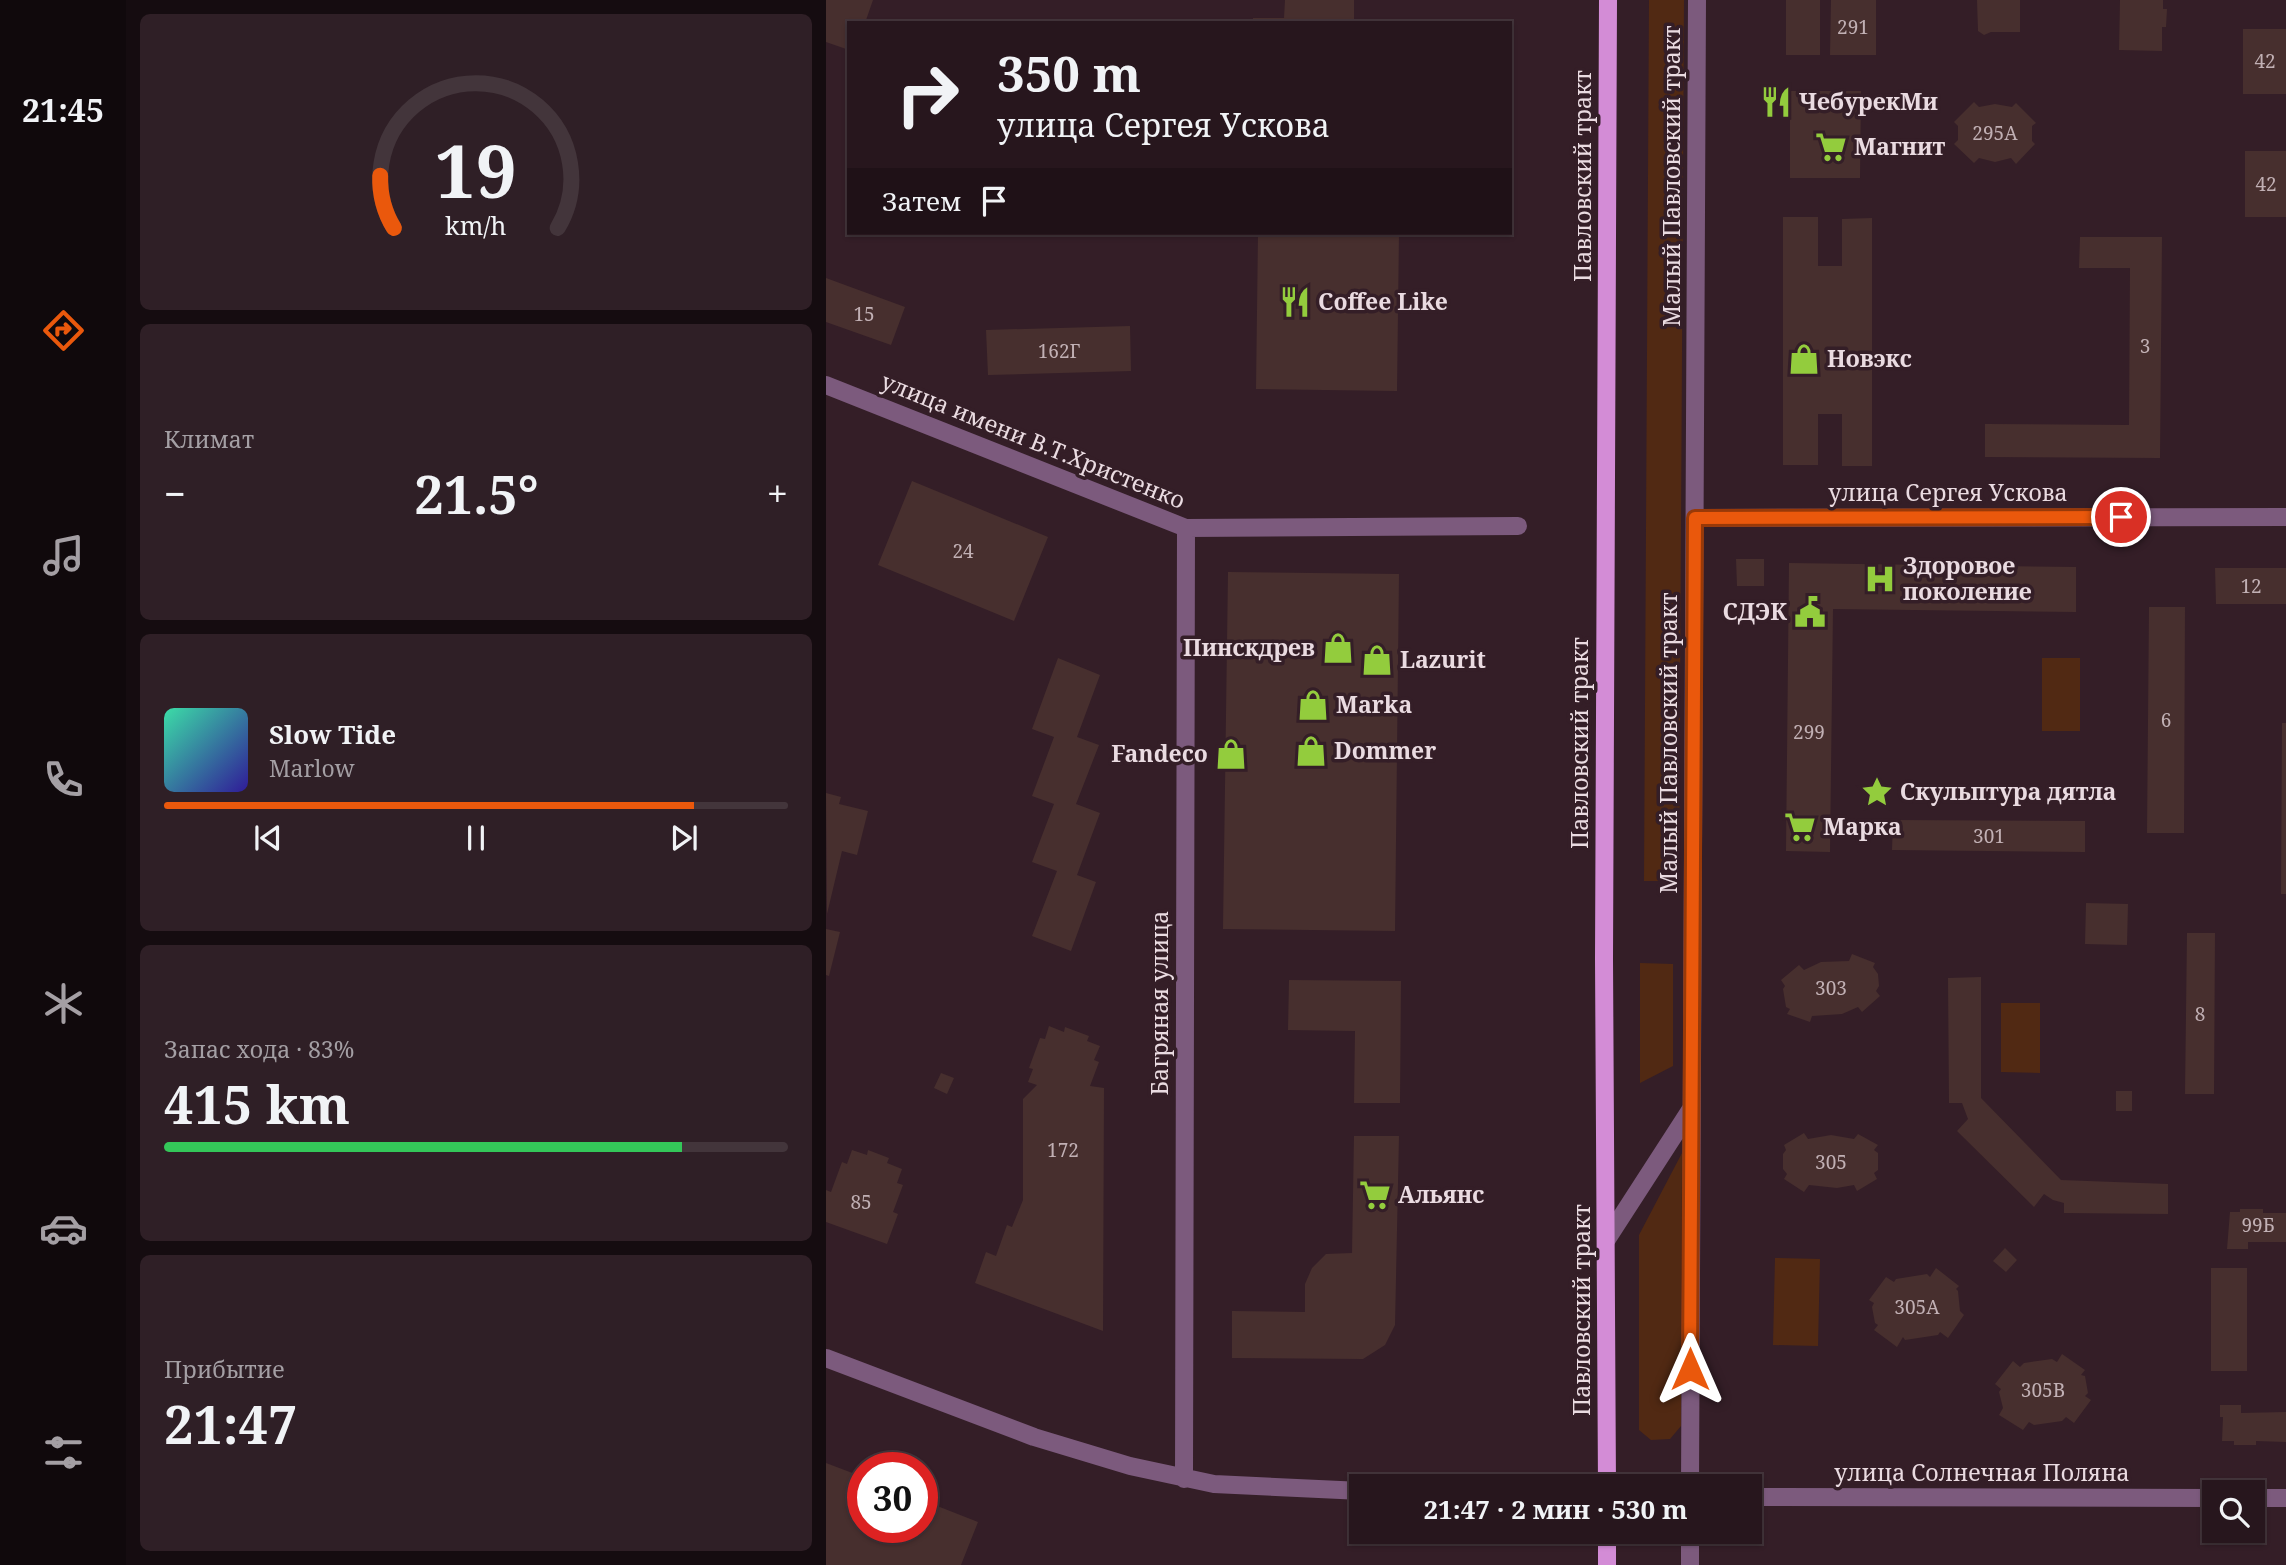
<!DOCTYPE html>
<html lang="ru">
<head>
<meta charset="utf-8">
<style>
	:root { --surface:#27161d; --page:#2f1f26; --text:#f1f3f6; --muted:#a49fa4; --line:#43353b; --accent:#ea580c }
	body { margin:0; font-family:"Noto Serif",serif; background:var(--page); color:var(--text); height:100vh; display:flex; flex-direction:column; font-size:26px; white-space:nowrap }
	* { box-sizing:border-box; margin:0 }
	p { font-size:23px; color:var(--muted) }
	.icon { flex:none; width:38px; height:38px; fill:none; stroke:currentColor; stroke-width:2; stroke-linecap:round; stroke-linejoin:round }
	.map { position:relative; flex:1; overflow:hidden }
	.drawer { display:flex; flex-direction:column; gap:14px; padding:14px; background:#150c10; width:700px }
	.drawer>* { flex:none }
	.banner { position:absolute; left:21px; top:21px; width:665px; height:214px; border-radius:0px; box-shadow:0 2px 5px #0004,0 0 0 2px var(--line); background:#27161d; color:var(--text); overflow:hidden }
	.tools { position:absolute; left:1376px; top:1480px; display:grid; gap:14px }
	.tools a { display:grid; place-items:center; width:63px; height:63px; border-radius:0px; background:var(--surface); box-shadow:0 2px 5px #0004,0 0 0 2px var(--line); font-size:35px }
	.speed { position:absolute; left:21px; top:1452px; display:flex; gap:14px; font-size:35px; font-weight:700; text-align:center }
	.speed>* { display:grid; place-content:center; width:91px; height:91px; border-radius:50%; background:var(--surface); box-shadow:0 2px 5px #0004,0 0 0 2px var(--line); line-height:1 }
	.speed .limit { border:10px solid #d22; background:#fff; color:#111 }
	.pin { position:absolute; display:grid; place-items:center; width:60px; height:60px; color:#fff; margin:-30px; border:4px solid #fff; border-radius:50%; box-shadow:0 2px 7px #0007 }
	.me { position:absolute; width:77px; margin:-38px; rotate:0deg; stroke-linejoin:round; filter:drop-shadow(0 0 5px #0008) }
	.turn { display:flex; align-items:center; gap:24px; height:147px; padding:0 35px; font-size:32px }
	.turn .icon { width:91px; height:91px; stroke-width:2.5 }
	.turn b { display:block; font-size:49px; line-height:60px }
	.then { display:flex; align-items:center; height:66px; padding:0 35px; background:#0003; gap:14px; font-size:26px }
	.big { font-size:52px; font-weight:700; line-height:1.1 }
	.drawer .tile { flex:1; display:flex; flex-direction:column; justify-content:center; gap:10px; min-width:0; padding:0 24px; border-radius:10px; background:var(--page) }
	.drawer .dial { align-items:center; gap:0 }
	.dial svg { height:182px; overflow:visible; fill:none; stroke:var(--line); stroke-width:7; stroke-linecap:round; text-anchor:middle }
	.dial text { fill:var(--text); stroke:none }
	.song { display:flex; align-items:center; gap:21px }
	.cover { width:84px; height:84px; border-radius:10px; background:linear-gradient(135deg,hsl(160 70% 55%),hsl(250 70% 35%)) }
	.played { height:7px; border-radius:4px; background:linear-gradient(90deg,var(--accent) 85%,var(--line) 85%) }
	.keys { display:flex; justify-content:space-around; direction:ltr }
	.heat { display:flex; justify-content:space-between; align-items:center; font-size:38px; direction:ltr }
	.charge { height:10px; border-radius:5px; background:linear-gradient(90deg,#34c759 83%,var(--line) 0) }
	.trip { position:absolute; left:523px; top:1474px; width:413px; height:70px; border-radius:0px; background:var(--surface); box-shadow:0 2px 5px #0004,0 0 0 2px var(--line); font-weight:700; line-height:70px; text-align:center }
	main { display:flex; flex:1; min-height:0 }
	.tabs { display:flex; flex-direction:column; width:126px; justify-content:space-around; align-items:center; background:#10090c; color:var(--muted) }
	.tabs .icon { width:49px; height:49px }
	.tabs .current { color:var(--accent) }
	.tabs b { font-size:32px; color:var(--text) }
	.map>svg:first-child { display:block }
	.green { fill:#512913 }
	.building { fill:#472f2e }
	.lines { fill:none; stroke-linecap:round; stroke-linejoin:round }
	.minor { stroke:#7c5a7d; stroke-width:18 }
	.major { stroke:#d38cd6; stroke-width:18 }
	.route-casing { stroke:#983908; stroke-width:18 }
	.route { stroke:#ea580c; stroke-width:12 }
	.labels { text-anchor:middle; stroke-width:7; stroke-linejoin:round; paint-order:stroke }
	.number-label { font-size:19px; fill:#c1b0b4 }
	.poi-label { font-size:23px; font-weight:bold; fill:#eadbe1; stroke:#341e27; text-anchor:start }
	.street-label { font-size:23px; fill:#eadbe1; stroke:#341e27 }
</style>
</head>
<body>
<main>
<nav class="tabs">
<b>21:45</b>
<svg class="icon current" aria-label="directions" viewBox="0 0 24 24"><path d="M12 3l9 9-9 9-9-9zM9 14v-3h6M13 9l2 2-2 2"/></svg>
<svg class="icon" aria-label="music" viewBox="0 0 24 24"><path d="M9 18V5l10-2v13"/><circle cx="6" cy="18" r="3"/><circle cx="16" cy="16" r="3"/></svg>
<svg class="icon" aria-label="phone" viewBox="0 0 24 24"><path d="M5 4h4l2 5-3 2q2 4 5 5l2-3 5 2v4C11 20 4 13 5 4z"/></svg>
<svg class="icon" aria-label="climate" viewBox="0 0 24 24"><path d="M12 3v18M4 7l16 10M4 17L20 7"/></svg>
<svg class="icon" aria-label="car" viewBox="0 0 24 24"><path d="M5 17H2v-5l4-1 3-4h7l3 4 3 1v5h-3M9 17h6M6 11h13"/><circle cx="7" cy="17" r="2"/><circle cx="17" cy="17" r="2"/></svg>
<svg class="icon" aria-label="filters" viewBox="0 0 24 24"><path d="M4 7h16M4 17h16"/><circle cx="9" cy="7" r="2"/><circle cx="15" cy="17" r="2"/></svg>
</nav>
<section class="drawer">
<div class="tile dial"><svg viewBox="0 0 100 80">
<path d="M14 69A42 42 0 1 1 86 69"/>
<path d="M14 69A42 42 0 0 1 8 46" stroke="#ea580c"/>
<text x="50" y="56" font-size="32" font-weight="700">19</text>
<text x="50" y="72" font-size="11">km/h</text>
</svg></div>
<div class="tile"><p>Климат</p>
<div class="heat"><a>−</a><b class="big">21.5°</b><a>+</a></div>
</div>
<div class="tile">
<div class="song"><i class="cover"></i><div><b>Slow Tide</b><p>Marlow</p></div></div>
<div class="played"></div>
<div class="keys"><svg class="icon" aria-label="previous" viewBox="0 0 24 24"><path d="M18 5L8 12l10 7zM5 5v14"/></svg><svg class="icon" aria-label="pause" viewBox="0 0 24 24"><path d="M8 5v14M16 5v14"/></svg><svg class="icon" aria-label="next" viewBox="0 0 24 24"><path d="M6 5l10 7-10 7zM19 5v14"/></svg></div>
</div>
<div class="tile"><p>Запас хода · 83%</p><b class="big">415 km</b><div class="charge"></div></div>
<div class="tile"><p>Прибытие</p><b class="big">21:47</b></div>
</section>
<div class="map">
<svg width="1460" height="1565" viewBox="0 0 1460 1565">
	<rect width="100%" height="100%" fill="#341e27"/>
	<path class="green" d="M823 0H858L853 881H818Z
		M1216 658H1254V731H1216Z
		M814 963 847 964V1066L814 1083Z
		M1175 1003H1214V1073L1175 1072Z
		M856 1153 855 1426 844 1439 825 1440 813 1430V1235Z
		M949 1258 994 1259 992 1346 947 1345Z"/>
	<path class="building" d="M0 0H47L39 23H23V50L0 42Z
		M459 0H528V23H427V18H458Z
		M960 0H994V55H960Z
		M1005 0H1050V55H1004Z
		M1151 0H1194V32H1165L1158 35 1152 31Z
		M1294 0H1337V9H1341L1340 27H1336V51L1293 50Z
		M1417 29H1460V94H1417Z
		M964 91H1035L1034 178H964Z
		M1148 102 1153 107 1169 104 1186 107 1190 103 1210 123 1206 126V141L1209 144 1190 164 1185 158 1169 162 1153 158 1148 163 1128 144 1132 140V126L1128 122Z
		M1419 151H1460V217H1419Z
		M957 217H992V266H1016V219L1046 218V466H1016V414H992V465H957Z
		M432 233H573L571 391 430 389Z
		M1254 237H1336L1334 458 1159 457V424L1303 425 1304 268H1253Z
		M0 278 79 307 65 345 0 322Z
		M304 326 305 371 162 375 160 330Z
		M86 481 222 537 188 621 52 565Z
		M910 559H938V586H911Z
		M963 563 1250 567V612L1007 609 1004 852 960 851Z
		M1389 568H1460V604H1390Z
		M402 572 573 574 569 931 397 929Z
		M1323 607H1359L1358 833H1321Z
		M232 658 274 675 251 737 273 745 250 804 274 813 251 875 270 882 245 951 206 936 231 871 206 862 228 804 206 796 228 737 206 729Z
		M1456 723H1460V894H1455Z
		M0 793 15 797 13 804 42 811 31 855 16 851 1 914Z
		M1067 820 1259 821V852L1066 850Z
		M1260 903 1302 904 1301 945 1259 944Z
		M0 929 14 932 3 976 0 975Z
		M1361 933H1389L1388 1094H1359Z
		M1026 954 1049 963 1047 967 1052 974 1053 986 1050 991 1054 996 1036 1012 1032 1007 1016 1014 986 1016 984 1022 961 1014 964 1009 960 1007 957 989 959 986 955 980 973 965 978 970 995 962 1023 961Z
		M1155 977V1098L1235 1180 1342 1184V1214L1238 1213V1203L1227 1200 1218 1194 1208 1207 1131 1131 1142 1119 1136 1103H1123L1122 978Z
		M463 980 575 981 574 1103H528L529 1031 462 1030Z
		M223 1026 238 1032 239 1027 263 1036 261 1041 274 1046 268 1060 273 1062 264 1086 278 1088 277 1331 149 1283 160 1252 170 1256 181 1225 186 1227 197 1200V1099L211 1085 202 1082 207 1069 203 1068 214 1038 219 1039Z
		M115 1073 128 1078 121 1094 108 1088Z
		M1290 1091H1306V1111H1290Z
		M978 1133 982 1139 1005 1135 1028 1139 1032 1134 1052 1145 1048 1150 1052 1153V1170L1048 1173 1051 1179 1031 1191 1028 1185 1011 1188 983 1185 978 1192 958 1179 961 1174 957 1169V1154L960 1150 958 1145Z
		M528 1136H573L569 1325 559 1345 537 1359 406 1358V1311L479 1312V1284L486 1268 500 1254 526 1253Z
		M26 1150 41 1155 42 1150 63 1158 61 1163 76 1169 71 1183 77 1185 67 1212 72 1214 61 1244 0 1222V1190L5 1192 16 1162 21 1164Z
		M1414 1209H1437V1213H1460V1242H1422V1249H1401L1404 1212H1414Z
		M1179 1248 1191 1260 1180 1272 1167 1261Z
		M1110 1268 1133 1286 1130 1289 1132 1291 1134 1311 1138 1315 1122 1338 1114 1332 1112 1335 1079 1340 1077 1337 1071 1347 1048 1330 1052 1325 1049 1323 1046 1307 1048 1303 1043 1300 1060 1277 1068 1282 1070 1279 1101 1274 1104 1277Z
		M1385 1268H1421V1371H1385Z
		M1236 1354 1259 1370 1255 1375 1259 1376 1262 1393 1259 1396 1265 1400 1248 1423 1240 1417 1236 1421 1208 1425 1203 1422 1197 1430 1173 1415 1177 1408 1173 1392 1175 1389 1169 1384 1187 1361 1194 1367 1198 1363 1226 1359 1231 1362Z
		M1394 1405H1415V1413L1460 1412V1442L1430 1441V1445H1408V1441H1396L1397 1417H1394Z
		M0 1463 37 1477V1528H96V1500L152 1522 135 1565H0Z"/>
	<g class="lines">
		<path class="minor" d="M0 385 360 528 692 526
			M869 518 1460 517
			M781 1239 865 1109
			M0 1358 208 1437 304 1466 388 1484 536 1491
			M358 1479 360 528
			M864 1486 871 0
			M924 1497 1388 1498
			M1426 1498H1460
			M864 1531V1565"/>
		<path class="major" d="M781 1486 778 959 782 0
			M781 1531V1565"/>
	</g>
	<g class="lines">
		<defs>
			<path id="route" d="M864 1369 869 518 1295 517"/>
		</defs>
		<use href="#route" class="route-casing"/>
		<use href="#route" class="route"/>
	</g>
	<defs>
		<symbol id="restaurant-bare" viewBox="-9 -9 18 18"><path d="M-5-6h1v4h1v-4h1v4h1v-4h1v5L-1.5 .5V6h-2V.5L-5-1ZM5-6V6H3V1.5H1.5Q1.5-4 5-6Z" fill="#93cc3d" stroke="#341e27" stroke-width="2.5" paint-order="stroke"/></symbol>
		<symbol id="supermarket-bare" viewBox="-9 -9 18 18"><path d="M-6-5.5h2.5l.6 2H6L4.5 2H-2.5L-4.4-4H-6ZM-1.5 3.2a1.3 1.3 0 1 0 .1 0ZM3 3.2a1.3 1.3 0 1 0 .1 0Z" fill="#93cc3d" stroke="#341e27" stroke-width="2.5" paint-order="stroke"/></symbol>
		<symbol id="shop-bare" viewBox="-9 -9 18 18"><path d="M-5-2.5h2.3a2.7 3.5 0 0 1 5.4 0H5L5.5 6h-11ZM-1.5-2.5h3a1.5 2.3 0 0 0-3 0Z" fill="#93cc3d" stroke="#341e27" stroke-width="2.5" paint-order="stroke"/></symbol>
		<symbol id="hospital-bare" viewBox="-9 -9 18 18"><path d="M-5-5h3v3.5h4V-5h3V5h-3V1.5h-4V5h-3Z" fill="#93cc3d" stroke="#341e27" stroke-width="2.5" paint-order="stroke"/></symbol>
		<symbol id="civic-bare" viewBox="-9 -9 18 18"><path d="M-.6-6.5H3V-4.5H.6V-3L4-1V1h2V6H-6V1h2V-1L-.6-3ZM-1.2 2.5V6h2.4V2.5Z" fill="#93cc3d" stroke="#341e27" stroke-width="2.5" paint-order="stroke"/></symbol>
		<symbol id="sight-bare" viewBox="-9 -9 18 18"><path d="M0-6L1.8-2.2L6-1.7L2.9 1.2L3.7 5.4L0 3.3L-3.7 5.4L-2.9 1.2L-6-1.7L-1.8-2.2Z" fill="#93cc3d" stroke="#341e27" stroke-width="2.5" paint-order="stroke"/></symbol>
	</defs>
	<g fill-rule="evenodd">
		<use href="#restaurant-bare" x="928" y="80" width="44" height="44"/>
		<use href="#supermarket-bare" x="983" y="125" width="44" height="44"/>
		<use href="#restaurant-bare" x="447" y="280" width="44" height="44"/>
		<use href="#shop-bare" x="956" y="337" width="44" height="44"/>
		<use href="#hospital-bare" x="1032" y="557" width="44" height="44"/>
		<use href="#civic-bare" x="962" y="590" width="44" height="44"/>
		<use href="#shop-bare" x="490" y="626" width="44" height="44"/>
		<use href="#shop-bare" x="529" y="638" width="44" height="44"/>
		<use href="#shop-bare" x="465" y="683" width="44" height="44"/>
		<use href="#shop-bare" x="463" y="729" width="44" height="44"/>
		<use href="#shop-bare" x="383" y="732" width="44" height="44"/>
		<use href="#sight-bare" x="1029" y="770" width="44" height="44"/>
		<use href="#supermarket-bare" x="952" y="805" width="44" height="44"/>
		<use href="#supermarket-bare" x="527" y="1173" width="44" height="44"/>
	</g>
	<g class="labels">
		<g class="number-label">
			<text x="1027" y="34">291</text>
			<text x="1439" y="68">42</text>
			<text x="1169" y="140">295А</text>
			<text x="1440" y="191">42</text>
			<text x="38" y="321">15</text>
			<text x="1319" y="353">3</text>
			<text x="233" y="358">162Г</text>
			<text x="137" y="558">24</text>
			<text x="1425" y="593">12</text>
			<text x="1340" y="727">6</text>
			<text x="983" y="739">299</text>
			<text x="1163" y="843">301</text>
			<text x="1005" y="995">303</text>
			<text x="1374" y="1021">8</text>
			<text x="237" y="1157">172</text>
			<text x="1005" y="1169">305</text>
			<text x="35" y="1209">85</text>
			<text x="1432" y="1232">99Б</text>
			<text x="1091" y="1314">305А</text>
			<text x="1217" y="1397">305В</text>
		</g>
		<g class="poi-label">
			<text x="973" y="110">ЧебурекМи</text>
			<text x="1028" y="155">Магнит</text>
			<text x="492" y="310">Coffee Like</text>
			<text x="1001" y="367">Новэкс</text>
			<text x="1077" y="574">Здоровое<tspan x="1077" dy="26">поколение</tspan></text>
			<text x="961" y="620" text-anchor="end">СДЭК</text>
			<text x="489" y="656" text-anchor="end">Пинскдрев</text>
			<text x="574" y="668">Lazurit</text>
			<text x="510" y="713">Marka</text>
			<text x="508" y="759">Dommer</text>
			<text x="382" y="762" text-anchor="end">Fandeco</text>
			<text x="1074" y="800">Скульптура дятла</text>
			<text x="997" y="835">Марка</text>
			<text x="572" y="1203">Альянс</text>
		</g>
		<g class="street-label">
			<text transform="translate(757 176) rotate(-90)" y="8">Павловский тракт</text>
			<text transform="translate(846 176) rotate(-90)" y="8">Малый Павловский тракт</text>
			<text transform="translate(207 441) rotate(22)" y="8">улица имени В.Т.Христенко</text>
			<text x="1122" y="501">улица Сергея Ускова</text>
			<text transform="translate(754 743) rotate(-90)" y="8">Павловский тракт</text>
			<text transform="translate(843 743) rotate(-90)" y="8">Малый Павловский тракт</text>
			<text transform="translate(334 1003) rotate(-90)" y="8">Багряная улица</text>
			<text transform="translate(756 1310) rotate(-90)" y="8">Павловский тракт</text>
			<text x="1156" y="1481">улица Солнечная Поляна</text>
		</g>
	</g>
</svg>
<div class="tools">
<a><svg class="icon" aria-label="search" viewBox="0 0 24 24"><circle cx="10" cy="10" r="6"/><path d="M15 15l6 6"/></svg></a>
</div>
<div class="speed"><div class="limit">30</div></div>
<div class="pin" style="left:1295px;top:517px;background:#d93025"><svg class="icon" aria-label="arrive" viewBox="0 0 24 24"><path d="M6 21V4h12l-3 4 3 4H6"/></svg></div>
<svg class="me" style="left:864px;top:1369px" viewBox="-20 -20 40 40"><path d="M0-17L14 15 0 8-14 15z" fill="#ea580c" stroke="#fff" stroke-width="4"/></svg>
<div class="trip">21:47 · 2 мин · 530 m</div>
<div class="banner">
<div class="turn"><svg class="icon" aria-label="right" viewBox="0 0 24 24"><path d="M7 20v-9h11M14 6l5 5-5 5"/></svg><div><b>350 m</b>улица Сергея Ускова</div></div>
<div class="then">Затем<svg class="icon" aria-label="arrive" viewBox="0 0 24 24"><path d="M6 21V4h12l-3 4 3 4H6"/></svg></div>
</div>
</div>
</main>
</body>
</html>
